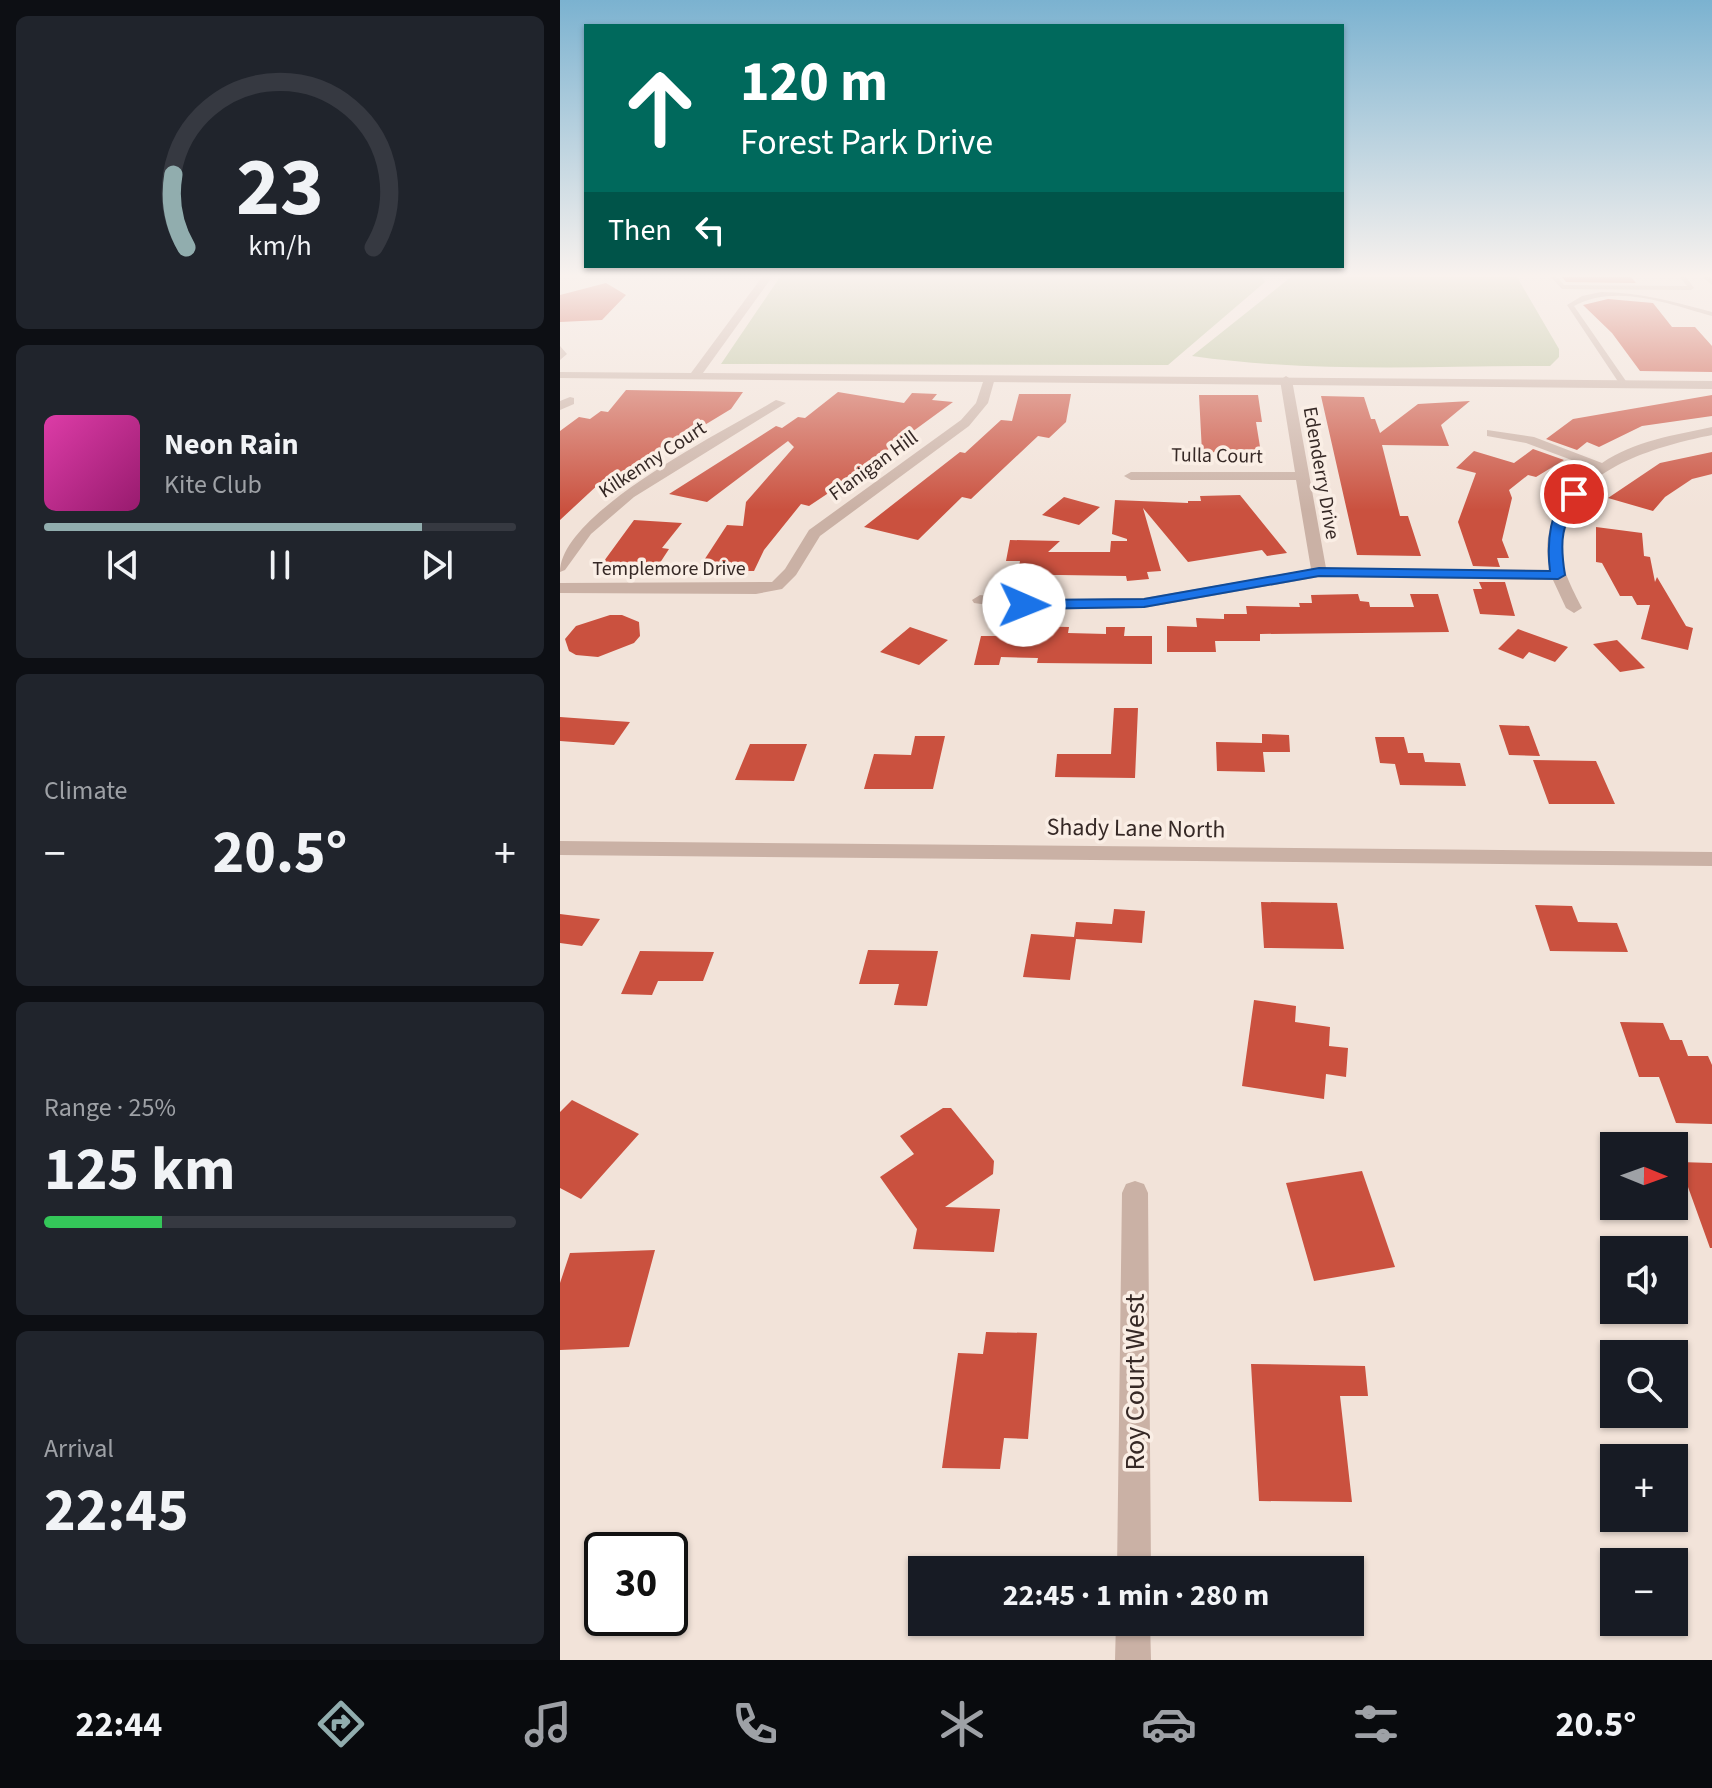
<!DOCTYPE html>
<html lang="en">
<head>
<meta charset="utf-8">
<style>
	:root { --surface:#171b24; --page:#20242c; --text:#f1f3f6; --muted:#9ea1a6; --line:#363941; --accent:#91adae }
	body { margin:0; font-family:"Source Sans 3",sans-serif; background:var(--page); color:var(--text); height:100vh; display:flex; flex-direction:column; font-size:30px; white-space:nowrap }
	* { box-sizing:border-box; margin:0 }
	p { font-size:26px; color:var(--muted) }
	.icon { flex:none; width:44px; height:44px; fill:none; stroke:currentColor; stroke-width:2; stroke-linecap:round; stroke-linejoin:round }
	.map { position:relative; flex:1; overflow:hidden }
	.side { display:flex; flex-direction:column; gap:16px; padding:16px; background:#0d0f14; width:560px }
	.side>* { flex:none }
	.guide { position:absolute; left:24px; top:24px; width:760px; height:244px; border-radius:0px; box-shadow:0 2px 6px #0004; background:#00695c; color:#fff; overflow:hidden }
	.needle { width:52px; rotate:91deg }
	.tools { position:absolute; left:1040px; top:1132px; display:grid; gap:16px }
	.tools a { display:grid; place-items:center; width:88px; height:88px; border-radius:0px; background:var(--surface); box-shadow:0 2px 6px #0004; font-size:40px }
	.speed { position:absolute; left:24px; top:1532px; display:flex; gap:16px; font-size:40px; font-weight:700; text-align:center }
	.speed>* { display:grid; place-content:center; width:104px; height:104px; border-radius:50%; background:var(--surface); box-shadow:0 2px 6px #0004; line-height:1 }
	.speed .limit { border:4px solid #111; border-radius:12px; background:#fff; color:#111 }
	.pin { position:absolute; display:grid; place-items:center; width:68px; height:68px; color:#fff; margin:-34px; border:4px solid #fff; border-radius:50%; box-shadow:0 2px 8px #0007 }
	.me { position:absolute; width:88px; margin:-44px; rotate:91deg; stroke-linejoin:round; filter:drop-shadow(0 0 6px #0008) }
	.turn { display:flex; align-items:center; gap:28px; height:168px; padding:0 24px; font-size:36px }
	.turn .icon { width:104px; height:104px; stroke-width:2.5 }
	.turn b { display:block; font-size:56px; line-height:68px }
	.then { display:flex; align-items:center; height:76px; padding:0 24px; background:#0003; gap:16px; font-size:30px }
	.big { font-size:60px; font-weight:700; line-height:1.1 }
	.side .card { flex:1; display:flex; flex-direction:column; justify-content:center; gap:12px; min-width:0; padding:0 28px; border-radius:12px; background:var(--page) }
	.side .dial { align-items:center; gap:0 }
	.dial svg { height:208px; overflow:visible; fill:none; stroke:var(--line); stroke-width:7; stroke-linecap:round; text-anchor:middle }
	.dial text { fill:var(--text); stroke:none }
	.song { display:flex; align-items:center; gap:24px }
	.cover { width:96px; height:96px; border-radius:12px; background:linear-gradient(135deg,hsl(320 70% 55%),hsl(320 70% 35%)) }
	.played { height:8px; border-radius:4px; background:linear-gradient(90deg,var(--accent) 80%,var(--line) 80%) }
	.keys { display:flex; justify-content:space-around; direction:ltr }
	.heat { display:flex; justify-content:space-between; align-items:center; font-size:44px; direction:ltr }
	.charge { height:12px; border-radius:6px; background:linear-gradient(90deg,#34c759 25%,var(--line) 0) }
	.trip { position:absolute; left:348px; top:1556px; width:456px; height:80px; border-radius:0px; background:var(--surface); box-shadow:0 2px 6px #0004; font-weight:700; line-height:80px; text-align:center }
	.menu { display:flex; height:128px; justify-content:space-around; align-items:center; background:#090b0e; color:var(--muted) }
	.menu .icon { width:56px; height:56px }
	.menu .active { color:var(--accent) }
	.menu b { font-size:36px; color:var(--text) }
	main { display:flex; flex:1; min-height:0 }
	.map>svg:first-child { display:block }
	.green { fill:#b8c199 }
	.building { fill:#ca513f }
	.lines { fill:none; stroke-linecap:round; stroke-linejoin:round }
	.service { fill:#cab1a5; fill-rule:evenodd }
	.minor { fill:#cab1a5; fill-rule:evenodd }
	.tertiary { fill:#cab1a5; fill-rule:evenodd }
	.route { fill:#1a73e8; stroke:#114b97; stroke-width:2 }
	.labels { text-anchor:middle; stroke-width:7; stroke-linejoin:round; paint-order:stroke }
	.far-street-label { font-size:20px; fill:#362926; stroke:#faeee5 }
	.street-label { font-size:24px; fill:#362926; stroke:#faeee5 }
	.near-street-label { font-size:28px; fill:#362926; stroke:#faeee5 }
</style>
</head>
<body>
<main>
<section class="side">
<div class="card dial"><svg viewBox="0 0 100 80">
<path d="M14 69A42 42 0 1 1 86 69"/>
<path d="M14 69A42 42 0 0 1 9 41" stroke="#91adae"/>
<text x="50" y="56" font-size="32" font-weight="700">23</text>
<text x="50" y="72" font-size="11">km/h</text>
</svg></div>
<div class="card">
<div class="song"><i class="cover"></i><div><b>Neon Rain</b><p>Kite Club</p></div></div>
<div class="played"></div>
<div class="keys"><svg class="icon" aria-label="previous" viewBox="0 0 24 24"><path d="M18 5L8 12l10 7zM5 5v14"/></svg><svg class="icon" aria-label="pause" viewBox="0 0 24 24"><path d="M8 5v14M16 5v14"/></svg><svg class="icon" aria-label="next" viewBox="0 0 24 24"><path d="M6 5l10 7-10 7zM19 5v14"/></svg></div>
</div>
<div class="card"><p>Climate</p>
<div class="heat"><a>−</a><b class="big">20.5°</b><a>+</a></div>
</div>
<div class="card"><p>Range · 25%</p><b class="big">125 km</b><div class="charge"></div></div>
<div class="card"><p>Arrival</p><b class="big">22:45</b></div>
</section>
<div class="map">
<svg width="1152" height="1660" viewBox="0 0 1152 1660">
	<rect width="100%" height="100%" fill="#f2e3d9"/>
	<path class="green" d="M220 277H702L705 282 608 365 161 364Z
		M731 277H957L999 349V357L990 366C871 366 750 373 632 356Z"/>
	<path class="building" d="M1002 277H1071L1076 283 1006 282Z
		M46 283 66 295 42 320 0 322V295Z
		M1048 299 1093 303 1112 327H1135L1152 346V372L1080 371 1052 333 1023 305Z
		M66 390 183 392 171 409 49 483 42 481 0 520V431L19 417 30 419 41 411 48 412Z
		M278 392 344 403 352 393 377 394 372 400 393 402 267 494 249 506 241 504 204 550 194 571H137L167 525 183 526 186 502 234 447 228 441 147 502 109 494 216 426 222 428 238 417 245 418Z
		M459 394H511L506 422 489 438 478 436 411 499 402 497 358 540 304 527 400 452 405 453 441 420 452 421Z
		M639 395H698L702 422H696L701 453 642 452Z
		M1152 395V416L1082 426 1039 447 1027 442 1017 450 986 439 1013 419Z
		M761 396 804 397 811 419H815L820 433 858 404 910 401 881 425 889 446 822 445 840 516H848L861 556 797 555Z
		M973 449 1004 460 976 477 968 475 949 490 952 498 942 540 949 558H937L940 567 913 566 898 522 916 473 896 468 914 451 954 463Z
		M1152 452V474L1132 479 1105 497 1093 511 1048 498 1100 463Z
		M680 495 727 553 707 556 702 550 628 562 583 508 601 571 587 572 589 579 567 581 566 576 500 575H461L457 578 460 561H446L450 540 500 541 488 552H550L551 541H567V539L552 534 555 500 628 503V501H641L640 496Z
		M504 497 540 507 519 525 482 515Z
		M74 520 122 523 102 548 109 549 94 572H36Z
		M1036 527 1082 533 1084 556 1090 557 1095 582 1097 577 1126 626 1133 628 1128 650 1081 639 1090 605H1077L1072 596H1060L1042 563 1036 562Z
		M919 582H945L955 616 920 614 913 589H922Z
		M798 594 800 601 809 602 810 607H854L850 594H878L889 632 700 634V641H655L656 652H607V626L637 627 636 618 664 619V614H687L686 606 740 607 739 603H752L751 595Z
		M50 615H62L79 622 80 636 74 643 38 657 16 655 9 651 5 639 16 626Z
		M450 626 509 627 508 633 546 634V627H565L564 636H592V664L477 663 478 658 441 657 439 665H414L421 636H448Z
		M350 627 388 640 359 665 320 652Z
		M958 629 1008 647 995 662 969 652 963 659 938 649Z
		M1057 640 1085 668 1060 672 1033 644Z
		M554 708H578L575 778 495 777 497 754H551Z
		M0 717 70 722 54 745 0 741Z
		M939 725 969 726 980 756 949 755Z
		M702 734 729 735 730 752H703L705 772 657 771 656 742 702 743Z
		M355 736H385L373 789H304L314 754 351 755Z
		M815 737H844L848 753H863L865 762 900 763 906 786 840 785 835 764 820 763Z
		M190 744H247L234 781 175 780Z
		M973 760 1036 761 1055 804H989Z
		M701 902 777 903 784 949 704 948Z
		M975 905 1012 906 1018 922 1057 923 1068 952 990 951Z
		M554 909 585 911 582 943 516 939 510 980 463 977 471 934 514 937 516 922 552 924Z
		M0 914 40 919 22 946 0 943Z
		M308 950 378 951 367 1006 334 1005 339 984H299Z
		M80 951 154 952 143 981H98L92 995 61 994Z
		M694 1000 736 1006 735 1022 770 1027 769 1046 788 1048 786 1077 766 1074 764 1099 682 1086Z
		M1060 1022 1103 1023 1110 1040H1122L1128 1056H1148L1152 1065V1124L1116 1123 1099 1077H1079Z
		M12 1100 79 1134 21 1199 0 1188V1112Z
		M383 1108H391L434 1161 433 1174 385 1207 440 1209 434 1252 353 1249 357 1229 320 1177 354 1154 340 1136Z
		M1119 1162 1152 1163V1248H1150Z
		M802 1171 835 1267 754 1281 726 1183Z
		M95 1250 69 1347 0 1350V1283L10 1253Z
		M426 1332 477 1333 468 1439 444 1438 440 1469 382 1468 398 1353 423 1354Z
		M691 1364 805 1366 808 1396H780L792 1502 699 1501Z"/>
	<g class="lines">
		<path class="service" d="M991 277H997L1004 285 1127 286 1120 277H1126L1134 288 1131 290 1002 289Z
			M1143 277H1150L1152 280V285Z
			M1041 292C1079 292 1115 302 1152 312V316C1109 304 1056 283 1014 306L1068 384 1064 386H1061L1007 305 1022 296Z
			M0 346 7 354 0 360Z"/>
		<path class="minor" d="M425 376 435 378 428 403 409 426 260 536 236 575 222 589 196 594 0 593V583L212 582 225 569 249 530 401 420 416 403Z
			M726 376 732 380 766 568 990 570C979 529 1002 494 1033 468L966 443 927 436V430L974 437 1042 463C1074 441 1115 435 1152 427V435C1097 446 1002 471 1000 543 1000 567 1012 588 1022 608L1014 613 1006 608 993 580 759 577 584 608 464 610 414 603 412 600 420 595 464 600 584 598 751 569 736 480H571L564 476 571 472H735L720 380Z
			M10 397 14 398V404L0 410V401Z
			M216 400 226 403 74 497 31 534 5 570 0 572C0 512 166 430 216 400Z
			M0 841 1152 852V866L0 855Z
			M575 1181 584 1184 588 1193 591 1570H557L562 1193 566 1184Z
			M556 1622H590L591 1660H555Z"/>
		<path class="tertiary" d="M202 277H212L143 373 1152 381V389L0 378V372L131 373Z"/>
	</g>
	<linearGradient id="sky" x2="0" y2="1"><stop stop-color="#7bb2d0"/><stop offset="0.54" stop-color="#f9f2ee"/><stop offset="1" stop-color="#f9f2ee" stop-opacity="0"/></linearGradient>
	<rect width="1152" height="510" fill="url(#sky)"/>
	<path class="route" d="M1014 490 1020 494C1002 527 999 538 1005 575L998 579 759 576 584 607 464 609 457 605 464 600 584 599 759 568 990 571C987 546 988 504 1014 490Z"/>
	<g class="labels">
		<g class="far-street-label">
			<text transform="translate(657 455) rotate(1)" y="7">Tulla Court</text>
			<text transform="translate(92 459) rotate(-33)" y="7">Kilkenny Court</text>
			<text transform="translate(313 465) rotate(-36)" y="7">Flanigan Hill</text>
			<text transform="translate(762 473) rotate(80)" y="7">Edenderry Drive</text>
			<text x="109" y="575">Templemore Drive</text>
		</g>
		<g class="street-label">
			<text transform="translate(576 828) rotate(1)" y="8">Shady Lane North</text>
		</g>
		<g class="near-street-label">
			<text transform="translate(574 1382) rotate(-90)" y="10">Roy Court West</text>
		</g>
	</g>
</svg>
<div class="tools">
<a><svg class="needle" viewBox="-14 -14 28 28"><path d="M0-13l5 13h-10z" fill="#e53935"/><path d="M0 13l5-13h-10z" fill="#9ea1a6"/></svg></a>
<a><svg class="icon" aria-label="sound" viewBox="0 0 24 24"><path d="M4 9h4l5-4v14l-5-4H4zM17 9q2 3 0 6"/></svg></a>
<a><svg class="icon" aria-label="search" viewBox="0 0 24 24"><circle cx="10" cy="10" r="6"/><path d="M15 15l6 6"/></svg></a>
<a>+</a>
<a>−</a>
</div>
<div class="speed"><div class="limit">30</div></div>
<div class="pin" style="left:1014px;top:494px;background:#d93025"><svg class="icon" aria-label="arrive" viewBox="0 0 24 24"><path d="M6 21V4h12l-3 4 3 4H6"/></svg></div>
<svg class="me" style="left:464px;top:605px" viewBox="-20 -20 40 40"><circle r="19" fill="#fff"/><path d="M0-13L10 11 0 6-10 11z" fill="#1a73e8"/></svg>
<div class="trip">22:45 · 1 min · 280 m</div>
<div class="guide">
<div class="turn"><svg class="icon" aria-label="ahead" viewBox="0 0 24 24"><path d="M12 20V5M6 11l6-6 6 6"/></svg><div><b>120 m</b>Forest Park Drive</div></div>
<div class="then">Then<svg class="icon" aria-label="left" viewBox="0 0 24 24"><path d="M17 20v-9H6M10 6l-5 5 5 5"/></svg></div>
</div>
</div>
</main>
<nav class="menu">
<b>22:44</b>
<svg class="icon active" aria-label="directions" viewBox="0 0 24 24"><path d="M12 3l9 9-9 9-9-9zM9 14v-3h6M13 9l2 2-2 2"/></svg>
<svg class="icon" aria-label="music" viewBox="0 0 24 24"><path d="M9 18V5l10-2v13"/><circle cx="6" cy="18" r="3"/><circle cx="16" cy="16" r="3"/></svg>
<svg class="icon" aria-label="phone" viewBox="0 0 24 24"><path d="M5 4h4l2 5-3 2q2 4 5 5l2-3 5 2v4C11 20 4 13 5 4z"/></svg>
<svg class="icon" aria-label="climate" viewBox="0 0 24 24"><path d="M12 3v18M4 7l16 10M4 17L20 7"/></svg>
<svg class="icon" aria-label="car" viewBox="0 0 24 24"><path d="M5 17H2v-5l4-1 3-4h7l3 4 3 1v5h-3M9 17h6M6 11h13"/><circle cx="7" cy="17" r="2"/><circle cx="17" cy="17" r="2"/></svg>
<svg class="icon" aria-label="filters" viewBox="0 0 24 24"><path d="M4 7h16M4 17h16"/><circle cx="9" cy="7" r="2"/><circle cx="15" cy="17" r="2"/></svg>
<b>20.5°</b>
</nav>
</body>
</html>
